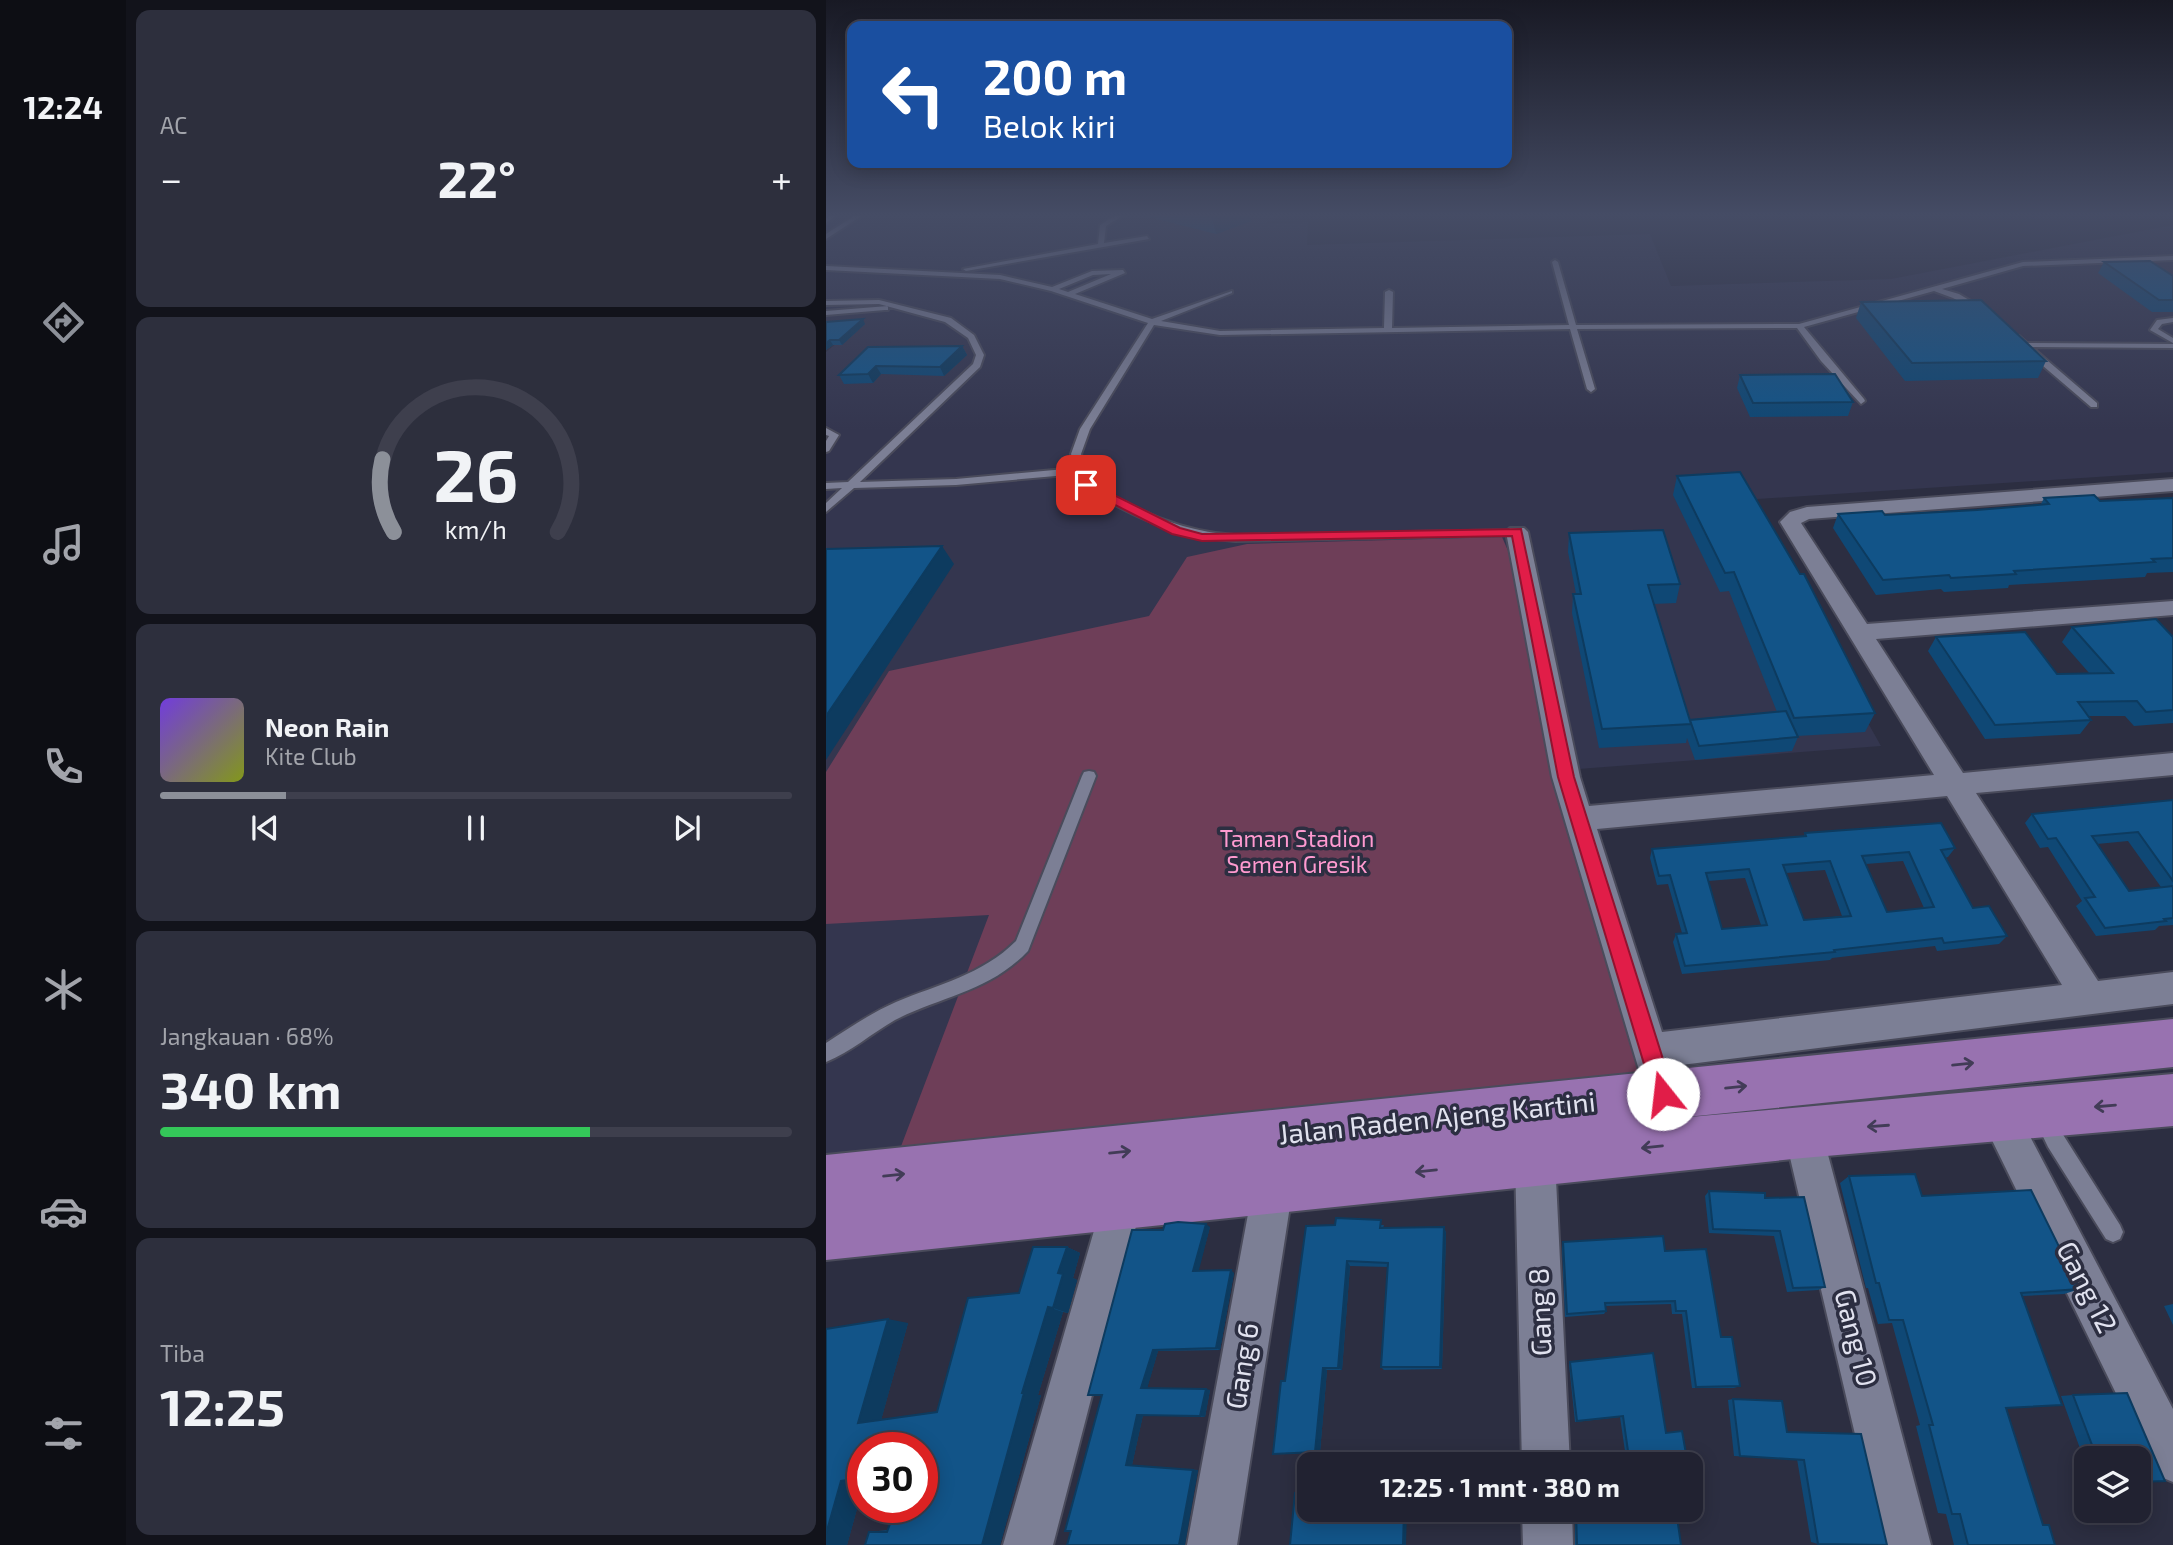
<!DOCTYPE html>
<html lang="id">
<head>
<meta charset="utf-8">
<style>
	:root { --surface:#212231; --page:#2d2f3d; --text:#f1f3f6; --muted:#a2a4ab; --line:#3e3f4d; --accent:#8c9099 }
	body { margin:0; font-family:"Exo 2",sans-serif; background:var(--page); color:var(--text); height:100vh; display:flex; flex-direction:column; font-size:26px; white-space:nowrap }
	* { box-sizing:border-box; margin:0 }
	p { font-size:23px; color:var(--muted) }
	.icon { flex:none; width:38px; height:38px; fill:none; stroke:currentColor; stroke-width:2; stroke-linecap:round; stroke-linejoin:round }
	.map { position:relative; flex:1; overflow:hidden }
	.details { display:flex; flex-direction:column; gap:10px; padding:10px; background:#12131b; width:700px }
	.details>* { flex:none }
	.top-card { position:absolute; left:21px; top:21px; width:665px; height:147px; border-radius:14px; box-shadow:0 4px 18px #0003,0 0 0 2px var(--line); background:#1a4fa0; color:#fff; overflow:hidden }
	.fabs { position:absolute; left:1248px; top:1446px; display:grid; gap:14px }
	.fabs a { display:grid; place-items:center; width:77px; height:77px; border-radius:14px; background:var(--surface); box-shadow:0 4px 18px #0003,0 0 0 2px var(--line); font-size:35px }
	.speed { position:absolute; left:21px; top:1432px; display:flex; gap:14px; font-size:35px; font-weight:700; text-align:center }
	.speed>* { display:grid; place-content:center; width:91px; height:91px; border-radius:50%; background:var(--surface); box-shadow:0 4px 18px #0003,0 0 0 2px var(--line); line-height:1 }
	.speed .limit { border:10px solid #d22; background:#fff; color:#111 }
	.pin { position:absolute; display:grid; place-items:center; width:60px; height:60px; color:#fff; margin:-30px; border-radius:14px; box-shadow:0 4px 10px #0006 }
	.me { position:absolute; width:77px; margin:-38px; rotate:344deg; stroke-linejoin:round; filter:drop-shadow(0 0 5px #0008) }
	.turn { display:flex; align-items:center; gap:24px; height:147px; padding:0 21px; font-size:32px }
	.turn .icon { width:91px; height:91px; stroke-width:2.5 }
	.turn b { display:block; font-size:49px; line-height:60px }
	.big { font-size:52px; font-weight:700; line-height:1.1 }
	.details .tile { flex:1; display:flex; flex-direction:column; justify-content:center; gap:10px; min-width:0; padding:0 24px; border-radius:14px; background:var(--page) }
	.details .dial { align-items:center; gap:0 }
	.dial svg { height:182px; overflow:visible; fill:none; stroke:var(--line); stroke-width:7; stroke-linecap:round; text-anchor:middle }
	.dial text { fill:var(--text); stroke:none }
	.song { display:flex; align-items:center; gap:21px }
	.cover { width:84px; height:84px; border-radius:10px; background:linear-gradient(135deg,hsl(260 70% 55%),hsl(70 70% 35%)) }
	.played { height:7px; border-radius:4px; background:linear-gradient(90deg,var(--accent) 20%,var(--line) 20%) }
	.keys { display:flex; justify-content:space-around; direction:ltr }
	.heat { display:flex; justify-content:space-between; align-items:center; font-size:38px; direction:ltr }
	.charge { height:10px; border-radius:5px; background:linear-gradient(90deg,#34c759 68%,var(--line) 0) }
	.trip { position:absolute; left:471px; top:1452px; width:406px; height:70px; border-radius:14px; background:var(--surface); box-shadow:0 4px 18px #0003,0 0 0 2px var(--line); font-weight:700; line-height:70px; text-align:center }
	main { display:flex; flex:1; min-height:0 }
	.dock { display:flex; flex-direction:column; width:126px; justify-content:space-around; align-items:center; background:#0d0e14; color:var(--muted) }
	.dock .icon { width:49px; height:49px }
	.dock .selected { color:var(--accent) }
	.dock b { font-size:32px; color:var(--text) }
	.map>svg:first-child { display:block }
	.built { fill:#34364f }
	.green { fill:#6e3e58 }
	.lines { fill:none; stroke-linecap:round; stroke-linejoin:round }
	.service-casing { stroke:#4a4b5b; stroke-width:4 }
	.minor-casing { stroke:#4a4b5b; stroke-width:4 }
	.trunk-casing { stroke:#4a4b5b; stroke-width:4 }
	.service { fill:#7c7f95; fill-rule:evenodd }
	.minor { fill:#7c7f95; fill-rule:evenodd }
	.trunk { fill:#9872b0; fill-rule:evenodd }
	.wall { fill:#0f4875; fill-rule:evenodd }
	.shaded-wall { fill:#0d3b5f }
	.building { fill:#125488; stroke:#0d3b5f; stroke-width:2; fill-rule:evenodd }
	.oneway { stroke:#423c57 }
	.route { fill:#e11d48; stroke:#92132f; stroke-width:2 }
	.labels { text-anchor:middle; stroke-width:7; stroke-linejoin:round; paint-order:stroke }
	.park-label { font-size:23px; fill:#ff9ad0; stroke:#2c2e41 }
	.near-street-label { font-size:28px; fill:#e1e2ef; stroke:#2c2e41 }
</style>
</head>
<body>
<main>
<nav class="dock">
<b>12:24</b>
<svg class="icon selected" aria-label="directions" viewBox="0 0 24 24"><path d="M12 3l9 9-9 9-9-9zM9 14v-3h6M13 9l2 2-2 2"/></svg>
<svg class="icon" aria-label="music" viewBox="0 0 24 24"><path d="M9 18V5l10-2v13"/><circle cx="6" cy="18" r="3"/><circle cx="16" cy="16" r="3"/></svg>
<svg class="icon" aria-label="phone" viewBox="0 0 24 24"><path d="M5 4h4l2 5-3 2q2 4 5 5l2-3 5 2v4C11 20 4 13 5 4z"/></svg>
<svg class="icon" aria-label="climate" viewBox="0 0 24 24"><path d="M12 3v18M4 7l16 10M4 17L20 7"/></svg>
<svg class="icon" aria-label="car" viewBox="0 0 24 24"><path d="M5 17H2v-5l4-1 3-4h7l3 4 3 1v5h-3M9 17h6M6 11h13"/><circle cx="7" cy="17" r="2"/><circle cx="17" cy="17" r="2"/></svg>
<svg class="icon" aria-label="filters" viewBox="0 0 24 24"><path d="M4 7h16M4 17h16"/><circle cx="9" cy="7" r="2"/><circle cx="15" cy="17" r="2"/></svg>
</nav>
<section class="details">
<div class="tile"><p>AC</p>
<div class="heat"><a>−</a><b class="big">22°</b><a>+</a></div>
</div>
<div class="tile dial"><svg viewBox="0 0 100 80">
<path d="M14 69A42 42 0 1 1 86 69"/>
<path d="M14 69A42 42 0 0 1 9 37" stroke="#8c9099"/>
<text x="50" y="56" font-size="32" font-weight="700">26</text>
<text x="50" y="72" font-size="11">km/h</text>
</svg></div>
<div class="tile">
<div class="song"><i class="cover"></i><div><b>Neon Rain</b><p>Kite Club</p></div></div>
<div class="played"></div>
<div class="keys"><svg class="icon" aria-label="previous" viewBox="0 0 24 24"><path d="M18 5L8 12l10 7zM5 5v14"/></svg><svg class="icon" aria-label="pause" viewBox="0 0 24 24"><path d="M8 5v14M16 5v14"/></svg><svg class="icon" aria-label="next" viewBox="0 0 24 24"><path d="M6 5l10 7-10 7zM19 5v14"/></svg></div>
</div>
<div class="tile"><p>Jangkauan · 68%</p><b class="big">340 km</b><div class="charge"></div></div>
<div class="tile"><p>Tiba</p><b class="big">12:25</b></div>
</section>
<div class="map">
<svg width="1347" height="1545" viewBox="0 0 1347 1545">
	<rect width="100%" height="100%" fill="#2c2e41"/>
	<path class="built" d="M0 213H467L437 224 482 222 481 245 824 234 845 286 1065 279 1347 225V472L916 500 1055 746 739 770 823 1099 0 1175V352L35 323 0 325Z"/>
	<path class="green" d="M676 537 683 553 823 1099 66 1170 163 915 0 924V772L63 671 323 616 361 557 421 544Z"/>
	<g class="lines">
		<defs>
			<path id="service" d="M7 213H14L0 223V218Z
				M33 213H40L0 239V234Z
				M293 213H301L280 226 278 243 321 236 323 239 140 271 137 269 272 244 274 225Z
				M1347 256V260L1197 266 1116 289 1133 294 1158 309 1159 311 1155 313 1127 298 1108 291 978 327 1038 399 1039 401 1035 404 995 361 971 328 751 329 769 389 765 392 761 389 744 329 394 335 328 325 264 429 255 454 264 483C313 511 352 531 409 535L695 530V534L691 535 409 541C349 537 308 517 257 487L252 474 130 485 28 488 0 512V503L16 488 0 489V483L22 482 147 364 150 355 142 338 119 322 53 304 0 305V301L53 300 125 318 148 335 158 355 154 367 34 482 130 479 250 468 245 454 254 429 322 323 225 291 174 279 0 270V266L174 275 226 287 266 271 297 270 299 273 249 294 326 319 406 291V293L335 321 394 331 558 328 559 292 563 290 567 292 566 328 743 325 726 262 729 260 732 262 750 325 973 324 1197 262ZM285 274 242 292 233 289 267 275Z
				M62 306V310H59L0 315V311Z
				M1347 318V322L1336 324 1332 329 1347 338V343L1324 330 1331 320Z
				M1187 336H1193L1201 343 1347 344V348L1199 347 1187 340Z
				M1202 349H1208L1271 403V407H1265L1202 353Z
				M0 428 13 435 3 451 0 452V441L3 436 0 435Z
				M263 771 268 772 270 776 202 951C163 992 116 996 69 1020 46 1033 25 1052 0 1062V1043C23 1028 45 1013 70 1002 113 984 156 975 190 941L256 776 258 772Z
				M1219 1110 1226 1113 1236 1133 1294 1225 1297 1232 1294 1239 1287 1242 1280 1239 1222 1147 1209 1120 1212 1113Z"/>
			<path id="minor" d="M1347 479V491L983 519 975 523 1041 624 1347 601V615L1050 639 1137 773 1347 753V775L1150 793 1272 981 1347 972V1004L847 1066 856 1094 850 1107 837 1113 824 1107 726 777 680 532 684 528H698L702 532 754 777 763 806 1108 775 954 522 964 512 981 507ZM1121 796 1236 985 836 1032 771 829Z
				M1174 1098 1187 1104 1347 1409V1482L1330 1475 1161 1130 1155 1117 1161 1104Z
				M977 1113 991 1118 996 1132 1105 1545H1055L958 1132 963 1118Z
				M709 1139 723 1145 729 1159 744 1465H696L689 1159 695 1145Z
				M447 1167 461 1173 467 1187 411 1545H361L427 1187 433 1173Z
				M296 1183 310 1189 316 1203 227 1545H177L276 1203 282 1189Z
				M696 1510H746L747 1545H697Z"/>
			<path id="trunk" d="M1347 1019V1067L841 1119 1347 1074V1126L977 1158 0 1260V1155Z"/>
		</defs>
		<use href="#service" class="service-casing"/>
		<use href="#minor" class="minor-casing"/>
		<use href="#trunk" class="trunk-casing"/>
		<use href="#service" class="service"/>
		<use href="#minor" class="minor"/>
		<use href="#trunk" class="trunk"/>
	</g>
	<path class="wall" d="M307 213H425L423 214 425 221 390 234Z
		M1278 262 1347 276V312H1326L1272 273Z
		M1035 302 1220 361 1212 378 1079 381 1030 318Z
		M0 322 39 324 16 345H7L0 350Z
		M136 346 141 355 118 376 55 374 47 383 18 384 13 375 42 347Z
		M914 375 1027 402 1022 416 924 417 911 388Z
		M851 476 1049 713 1039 732 971 736 972 737 966 751 869 760 861 738 860 743 773 748 746 613 747 594H750L742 552 743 533 854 584 850 603 827 604 863 720 951 712 903 591 894 592 847 495Z
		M1218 498 1274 501 1347 498V572L1321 573 1319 577 1183 585 1182 588 1118 592 1115 589 1050 595 1007 528 1012 514 1059 515 1151 510 1215 504Z
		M1246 627 1347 637V723L1308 726 1299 716H1262L1265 720 1254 734 1159 739 1102 651 1110 637 1231 674H1264L1236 642Z
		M1347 800V925L1333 926 1329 930 1270 936 1250 906 1256 901 1222 847 1214 848 1199 823 1206 814ZM1302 841 1335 887 1303 891 1271 844Z
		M979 833 1129 848 1122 857 1119 858 1147 908 1181 936 1173 944 1111 951 1109 946 1006 958 1004 960 856 974 847 942 850 934 856 933 842 884 831 885 824 858 826 849 978 836ZM1077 861 1098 908 1061 912 1040 864ZM999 870 1016 916 978 920 960 873ZM919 878 935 925 896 929 882 881Z
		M1023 1176 1096 1196 1254 1289 1238 1294 1196 1296 1236 1405 1180 1408 1217 1524 1223 1525 1229 1545H1128L1120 1514 1112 1513 1090 1426 1094 1425 1066 1323 1052 1324 1042 1288H1040L1014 1183Z
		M883 1191 939 1198 999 1287 992 1290 961 1292 948 1236 883 1233 879 1196Z
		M509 1225H558L557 1228 618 1227 620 1233 616 1369 558 1370 555 1367 562 1267 524 1266 516 1370H501L494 1452 447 1454 459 1381Z
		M384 1227 372 1271 408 1273 394 1350 332 1351 321 1388 384 1390 379 1417 317 1415 306 1465 372 1470 358 1545 245 1531 276 1395H262L337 1230Z
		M737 1242 839 1251 895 1337 914 1386 908 1388H866L856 1314H846L845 1304 779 1306 780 1311 778 1314 739 1317 736 1247Z
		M241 1247 254 1253 247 1278 251 1280 242 1313 237 1312 212 1395H215L174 1545H39L43 1532 61 1530 96 1447H37V1487L21 1545H0L3 1328 82 1323 55 1420 111 1412 193 1293Z
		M1347 1304V1325L1338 1306Z
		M744 1362 840 1433 862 1465H801L794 1417 749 1422 743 1364Z
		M1247 1395 1312 1458H1260V1465L1235 1396Z
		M907 1399 961 1432 1035 1434 992 1544 985 1542 971 1459 908 1456 902 1400Z
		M749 1510H850L855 1545H749Z"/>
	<path class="shaded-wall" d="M395 213H425L423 214 425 221 390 234 386 217Z
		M37 319 39 324 16 345 13 340Z
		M4 340 7 345 0 350V343Z
		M136 346 141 355 118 376 114 367Z
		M50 366 55 374 47 383 42 374Z
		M116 546 128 564 0 760V716Z
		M380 1224 384 1227 372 1274 367 1271Z
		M618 1227 620 1233 616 1369 614 1367Z
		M241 1247 254 1253 247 1278 251 1280 242 1313 227 1308 232 1273Z
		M521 1261 524 1266 516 1370 512 1368Z
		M405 1270 408 1273 394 1350 390 1348Z
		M222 1307 237 1312 212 1395H215L174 1545H156L196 1393Z
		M62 1319 82 1323 54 1424 32 1423Z
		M327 1350 332 1351 321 1389 315 1388Z
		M497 1368 501 1370 494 1452H489Z
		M380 1389 384 1390 379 1417 374 1416Z
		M311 1415H317L306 1465H300Z
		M367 1470H372L359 1545H353Z
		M37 1480V1487L21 1545H0V1534L15 1481Z
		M578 1510H581L580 1545H577Z"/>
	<path class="building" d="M372 213H395L386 217Z
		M1324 261 1347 276V300H1333L1278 262Z
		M1155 300 1220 361 1086 363 1035 302Z
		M37 319 13 340H4L0 343V322Z
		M136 346 114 367 50 366 42 374 13 375 42 347Z
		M1009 374 1027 402 927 403 914 375Z
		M914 472 974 574H978L1049 713 968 718 908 572 899 573 851 476Z
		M1268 495 1274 501 1347 498V558L1326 559 1329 562 1188 571 1190 574 1125 578 1123 575 1057 580 1012 514 1056 511 1059 515 1151 510 1223 504 1218 498Z
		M837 530 854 584 822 585 865 724 776 729 747 594H755L743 533Z
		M116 546 0 716V549Z
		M1330 619 1347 637V710L1320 712 1311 701 1252 702 1265 720 1169 725 1110 637 1199 632 1231 674 1287 673 1246 627Z
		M960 711 972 737 873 746 864 720Z
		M1347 800V881L1312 832 1266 836 1303 891 1347 886V918L1338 919 1340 921 1279 928 1259 898 1269 897 1230 838 1222 839 1206 814Z
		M1115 823 1129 848 1115 850 1147 908 1163 906 1181 936 1118 943 1116 938 1008 950 1009 952 859 966 850 934 861 933 844 875 833 876 826 849 980 836 979 833ZM1083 852 1108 907 1061 912 1036 856ZM1004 861 1025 916 978 920 957 865ZM923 869 941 925 896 929 880 873Z
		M1089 1174 1096 1196 1205 1190 1254 1289 1195 1293 1236 1405 1180 1408 1217 1525H1223L1229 1545H1142L1134 1514H1126L1103 1425H1107L1077 1320H1063L1053 1283H1050L1023 1176Z
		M883 1191 939 1193V1198L978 1197 999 1287 967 1288 954 1231 887 1229Z
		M510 1218 555 1220 554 1228 618 1227 614 1367H555L562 1263 521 1261 512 1368H497L489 1452 447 1454 455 1381H459L480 1226 509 1225Z
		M352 1222 380 1224 367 1271 405 1270 390 1348 327 1350 315 1388 380 1389 374 1416 311 1415 300 1465 367 1470 353 1545H241L245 1531H239L276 1395H262L306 1230H337L339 1224Z
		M837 1236 839 1251 880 1249 895 1337H906L914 1386 870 1387 860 1311H850L849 1301 779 1303 780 1311 741 1314 737 1242Z
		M207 1247H241L232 1273 237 1274 227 1308 222 1307 196 1393H198L156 1545H39L43 1532H61L70 1507H96V1447H37V1478L15 1481 0 1534V1329L62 1319 32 1423 111 1412 142 1298 193 1293Z
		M827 1353 840 1433 856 1431 862 1465H804L797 1416 751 1421 744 1362Z
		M1301 1393 1339 1481 1312 1482V1458H1271L1247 1395Z
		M907 1399 956 1401 961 1432 1035 1434 1061 1545 992 1544 978 1460 914 1456Z
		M469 1493H483V1510H578L577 1545H464Z
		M750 1510H850L855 1545H751Z"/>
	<defs><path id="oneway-shaft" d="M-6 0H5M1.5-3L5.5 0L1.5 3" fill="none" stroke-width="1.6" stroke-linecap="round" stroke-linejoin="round" transform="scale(1.75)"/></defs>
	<g class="oneway">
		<use href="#oneway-shaft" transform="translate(1137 1064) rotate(-6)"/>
		<use href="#oneway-shaft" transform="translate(910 1087) rotate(-6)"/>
		<use href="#oneway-shaft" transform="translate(1279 1106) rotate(175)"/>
		<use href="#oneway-shaft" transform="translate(1052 1126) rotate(176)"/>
		<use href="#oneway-shaft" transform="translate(826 1147) rotate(174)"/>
		<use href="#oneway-shaft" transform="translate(294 1152) rotate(-6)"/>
		<use href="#oneway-shaft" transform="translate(600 1171) rotate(174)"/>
		<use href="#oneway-shaft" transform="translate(68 1175) rotate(-6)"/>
	</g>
	<linearGradient id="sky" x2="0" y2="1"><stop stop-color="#181924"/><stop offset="0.5" stop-color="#454c65"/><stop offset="1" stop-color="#454c65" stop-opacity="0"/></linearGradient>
	<rect width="1347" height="430" fill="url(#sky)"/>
	<path class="route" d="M256 483H264L354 528 376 534 695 529 748 777 848 1094 845 1101 837 1104 830 1101 827 1094 732 777 686 536 376 541 346 534 256 488Z"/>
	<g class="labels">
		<g class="park-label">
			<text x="471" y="847">Taman Stadion<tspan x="471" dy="26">Semen Gresik</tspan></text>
		</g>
		<g class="near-street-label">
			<text transform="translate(611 1118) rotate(-6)" y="10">Jalan Raden Ajeng Kartini</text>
			<text transform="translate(1261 1287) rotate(63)" y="10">Gang 12</text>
			<text transform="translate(714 1312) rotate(-92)" y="10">Gang 8</text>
			<text transform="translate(1030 1338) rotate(76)" y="10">Gang 10</text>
			<text transform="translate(416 1366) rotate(-81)" y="10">Gang 6</text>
		</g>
	</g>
</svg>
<div class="fabs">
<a><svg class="icon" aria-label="layers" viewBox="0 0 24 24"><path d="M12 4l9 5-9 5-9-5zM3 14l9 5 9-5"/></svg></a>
</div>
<div class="speed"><div class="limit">30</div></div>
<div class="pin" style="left:260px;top:485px;background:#d93025"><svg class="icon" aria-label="arrive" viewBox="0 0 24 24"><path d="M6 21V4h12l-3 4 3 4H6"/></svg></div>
<svg class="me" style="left:837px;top:1094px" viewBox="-20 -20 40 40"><circle r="19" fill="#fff"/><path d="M0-13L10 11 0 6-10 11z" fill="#e11d48"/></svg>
<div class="trip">12:25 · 1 mnt · 380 m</div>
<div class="top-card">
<div class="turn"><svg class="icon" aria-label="left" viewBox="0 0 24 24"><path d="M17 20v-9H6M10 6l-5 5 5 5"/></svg><div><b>200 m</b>Belok kiri</div></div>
</div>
</div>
</main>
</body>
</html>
